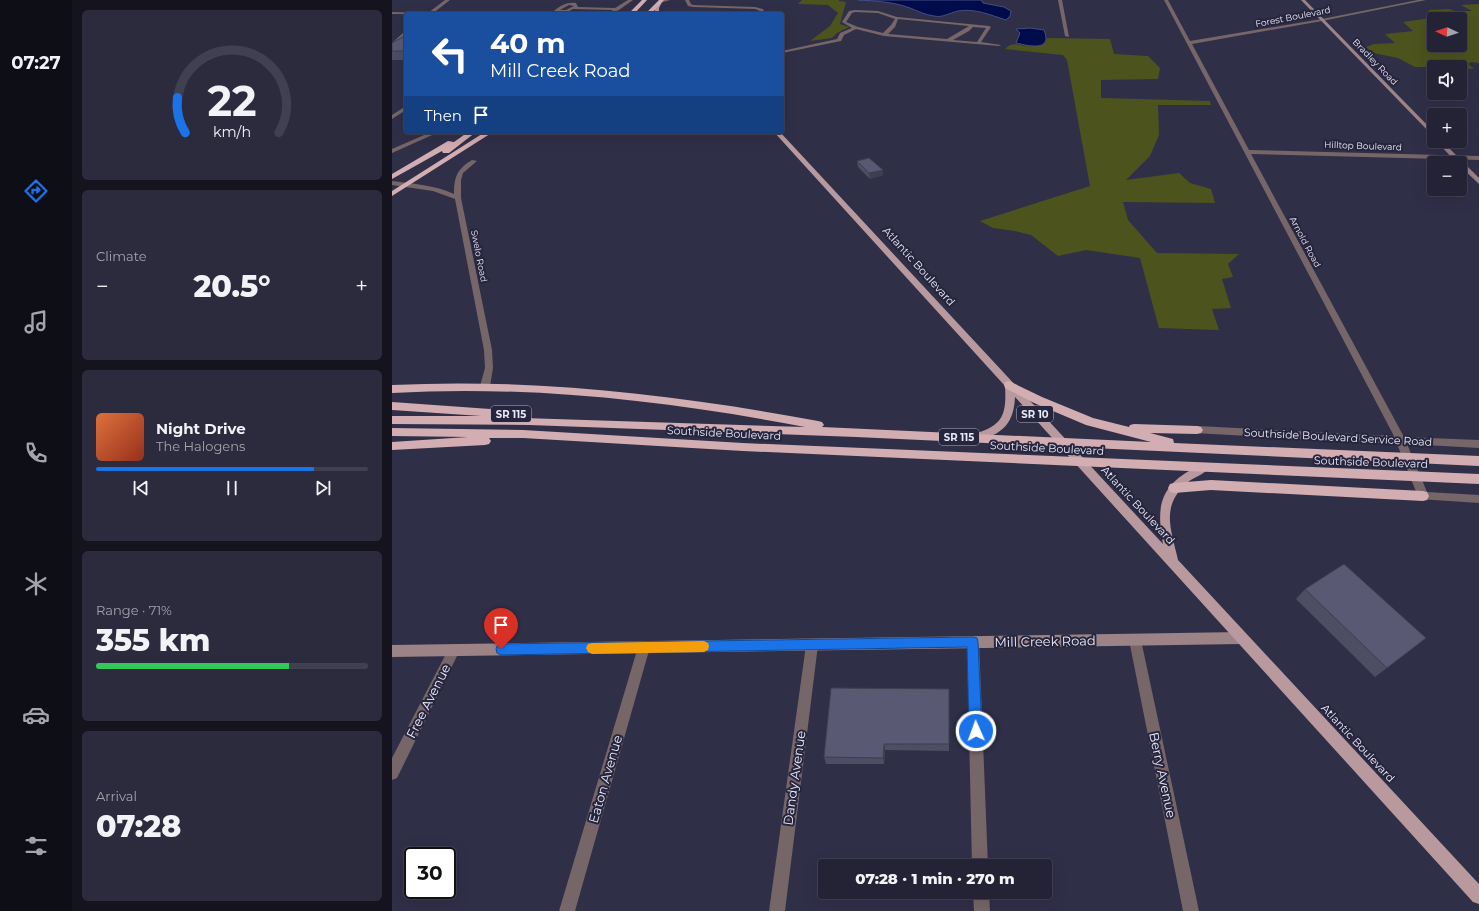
<!DOCTYPE html>
<html lang="en">
<head>
<meta charset="utf-8">
<style>
	:root { --surface:#242336; --page:#2c2b3e; --text:#f1f3f6; --muted:#a3a4ad; --line:#414051; --accent:#1a73e8 }
	body { margin:0; font-family:Montserrat,sans-serif; background:var(--page); color:var(--text); height:100vh; display:flex; flex-direction:column; font-size:15px; white-space:nowrap }
	* { box-sizing:border-box; margin:0 }
	p { font-size:13px; color:var(--muted) }
	.icon { flex:none; width:22px; height:22px; fill:none; stroke:currentColor; stroke-width:2; stroke-linecap:round; stroke-linejoin:round }
	.map { position:relative; flex:1; overflow:hidden }
	.sheet { display:flex; flex-direction:column; gap:10px; padding:10px; background:#14131e; width:320px }
	.sheet>* { flex:none }
	.banner { position:absolute; left:12px; top:12px; width:380px; height:122px; border-radius:4px; box-shadow:0 4px 16px #0002,0 0 0 1px var(--line); background:#1a4fa0; color:#fff; overflow:hidden }
	.needle { width:26px; rotate:274deg }
	.fabs { position:absolute; left:1035px; top:12px; display:grid; gap:8px }
	.fabs a { display:grid; place-items:center; width:40px; height:40px; border-radius:4px; background:var(--surface); box-shadow:0 4px 16px #0002,0 0 0 1px var(--line); font-size:20px }
	.speed { position:absolute; left:12px; top:847px; display:flex; gap:8px; font-size:20px; font-weight:700; text-align:center }
	.speed>* { display:grid; place-content:center; width:52px; height:52px; border-radius:50%; background:var(--surface); box-shadow:0 4px 16px #0002,0 0 0 1px var(--line); line-height:1 }
	.speed .limit { border:2px solid #111; border-radius:6px; background:#fff; color:#111 }
	.pin { position:absolute; display:grid; place-items:center; width:34px; height:34px; color:#fff; margin:-41px -17px; border-radius:50% 50% 50% 0; rotate:-45deg; box-shadow:0 0 4px #0007 }
	.pin .icon { rotate:45deg }
	.me { position:absolute; width:44px; margin:-22px; rotate:358deg; stroke-linejoin:round; filter:drop-shadow(0 0 3px #0008) }
	.turn { display:flex; align-items:center; gap:14px; height:84px; padding:0 20px; font-size:18px }
	.turn .icon { width:52px; height:52px; stroke-width:2.5 }
	.turn b { display:block; font-size:28px; line-height:34px }
	.then { display:flex; align-items:center; height:38px; padding:0 20px; background:#0003; gap:8px; font-size:15px }
	.big { font-size:30px; font-weight:800; line-height:1.1 }
	.sheet .card { flex:1; display:flex; flex-direction:column; justify-content:center; gap:6px; min-width:0; padding:0 14px; border-radius:6px; background:var(--page) }
	.sheet .dial { align-items:center; gap:0 }
	.dial svg { height:104px; overflow:visible; fill:none; stroke:var(--line); stroke-width:7; stroke-linecap:round; text-anchor:middle }
	.dial text { fill:var(--text); stroke:none }
	.song { display:flex; align-items:center; gap:12px }
	.cover { width:48px; height:48px; border-radius:6px; background:linear-gradient(135deg,hsl(20 70% 55%),hsl(10 70% 35%)) }
	.played { height:4px; border-radius:2px; background:linear-gradient(90deg,var(--accent) 80%,var(--line) 80%) }
	.keys { display:flex; justify-content:space-around; direction:ltr }
	.heat { display:flex; justify-content:space-between; align-items:center; font-size:22px; direction:ltr }
	.charge { height:6px; border-radius:3px; background:linear-gradient(90deg,#34c759 71%,var(--line) 0) }
	.trip { position:absolute; left:426px; top:859px; width:234px; height:40px; border-radius:4px; background:var(--surface); box-shadow:0 4px 16px #0002,0 0 0 1px var(--line); font-weight:800; line-height:40px; text-align:center }
	main { display:flex; flex:1; min-height:0 }
	.tabs { display:flex; flex-direction:column; width:72px; justify-content:space-around; align-items:center; background:#0e0e16; color:var(--muted) }
	.tabs .icon { width:28px; height:28px }
	.tabs .active { color:var(--accent) }
	.tabs b { font-size:18px; color:var(--text) }
	.map>svg:first-child { display:block }
	.green { fill:#4d531d; fill-rule:evenodd }
	.water { fill:#000b4c; stroke:#464e80 }
	.lines { fill:none; stroke-linecap:round; stroke-linejoin:round }
	.street { fill:#766668; fill-rule:evenodd }
	.secondary { fill:#9b8386; fill-rule:evenodd }
	.primary { fill:#b8999d; fill-rule:evenodd }
	.highway { fill:#d2adb1; fill-rule:evenodd }
	.wall { fill:#4d4d64 }
	.shaded-wall { fill:#3e3e51 }
	.building { fill:#595974; stroke:#3e3e51 }
	.route { fill:#1a73e8; stroke:#114b97 }
	.slow { fill:#f59e0b }
	.labels { text-anchor:middle; stroke-width:4; stroke-linejoin:round; paint-order:stroke }
	.far-street-label { font-size:9px; fill:#e8e9f9; stroke:#26253d }
	.shield { fill:#26253d; stroke:#aeaec1; stroke-width:1 }
	.shield-label { font-size:10px; font-weight:bold; fill:#e8e9f9 }
	.street-label { font-size:11px; fill:#e8e9f9; stroke:#26253d }
	.near-street-label { font-size:13px; fill:#e8e9f9; stroke:#26253d }
</style>
</head>
<body>
<main>
<nav class="tabs">
<b>07:27</b>
<svg class="icon active" aria-label="directions" viewBox="0 0 24 24"><path d="M12 3l9 9-9 9-9-9zM9 14v-3h6M13 9l2 2-2 2"/></svg>
<svg class="icon" aria-label="music" viewBox="0 0 24 24"><path d="M9 18V5l10-2v13"/><circle cx="6" cy="18" r="3"/><circle cx="16" cy="16" r="3"/></svg>
<svg class="icon" aria-label="phone" viewBox="0 0 24 24"><path d="M5 4h4l2 5-3 2q2 4 5 5l2-3 5 2v4C11 20 4 13 5 4z"/></svg>
<svg class="icon" aria-label="climate" viewBox="0 0 24 24"><path d="M12 3v18M4 7l16 10M4 17L20 7"/></svg>
<svg class="icon" aria-label="car" viewBox="0 0 24 24"><path d="M5 17H2v-5l4-1 3-4h7l3 4 3 1v5h-3M9 17h6M6 11h13"/><circle cx="7" cy="17" r="2"/><circle cx="17" cy="17" r="2"/></svg>
<svg class="icon" aria-label="filters" viewBox="0 0 24 24"><path d="M4 7h16M4 17h16"/><circle cx="9" cy="7" r="2"/><circle cx="15" cy="17" r="2"/></svg>
</nav>
<section class="sheet">
<div class="card dial"><svg viewBox="0 0 100 80">
<path d="M14 69A42 42 0 1 1 86 69"/>
<path d="M14 69A42 42 0 0 1 8 42" stroke="#1a73e8"/>
<text x="50" y="56" font-size="32" font-weight="700">22</text>
<text x="50" y="72" font-size="11">km/h</text>
</svg></div>
<div class="card"><p>Climate</p>
<div class="heat"><a>−</a><b class="big">20.5°</b><a>+</a></div>
</div>
<div class="card">
<div class="song"><i class="cover"></i><div><b>Night Drive</b><p>The Halogens</p></div></div>
<div class="played"></div>
<div class="keys"><svg class="icon" aria-label="previous" viewBox="0 0 24 24"><path d="M18 5L8 12l10 7zM5 5v14"/></svg><svg class="icon" aria-label="pause" viewBox="0 0 24 24"><path d="M8 5v14M16 5v14"/></svg><svg class="icon" aria-label="next" viewBox="0 0 24 24"><path d="M6 5l10 7-10 7zM19 5v14"/></svg></div>
</div>
<div class="card"><p>Range · 71%</p><b class="big">355 km</b><div class="charge"></div></div>
<div class="card"><p>Arrival</p><b class="big">07:28</b></div>
</section>
<div class="map">
<svg width="1087" height="911" viewBox="0 0 1087 911">
	<rect width="100%" height="100%" fill="#302f48"/>
	<path class="green" d="M410 0H447V1L454 2 448 24 457 27 445 33 440 38 418 41 438 26 446 13 436 5 406 4Z
		M1087 4V63L1079 62 1076 64 1082 69 1068 68V67H1023L1006 58 981 53 974 47 982 44 1003 43 993 34 1021 31 1011 22 1045 17 1036 10 1057 9 1063 11H1080L1069 5ZM1042 19H1068V45H1042Z
		M655 38 718 39 722 54 756 56 768 68 766 79 709 80V98L818 101 819 105H766L767 135 758 156 734 180 787 173 798 183 819 189 823 203 731 202 736 220 765 253 847 254 836 264 841 277 830 279 839 308 820 309 827 330 767 328 748 258 694 250 666 256 639 235 623 231 601 228 588 221 698 186 675 60 671 55 613 49C622 39 631 48 641 46 645 46 650 43 654 41Z"/>
	<path class="water" d="M466 0H589L591 3 612 7 619 11 618 16 614 20C598 15 583 8 566 11 557 13 551 18 542 16 533 15 526 11 518 8 502 2 484 1 466 0Z
		M638 28 652 30C661 52 637 46 624 43L628 33 624 29Z"/>
	<g class="lines">
		<path class="street" d="M53 0H58L40 14H0V12L36 13Z
			M236 0H241L227 10 221 12 220 10 181 9 175 12 162 11C169 5 175 2 184 3L186 7 223 8ZM177 5 182 6 174 10H168Z
			M271 0H278L268 3 266 2Z
			M293 0H297L299 4 301 5 363 7 371 9 373 14H369L368 11 363 9 301 7 296 6Z
			M666 0H670L677 37 673 36Z
			M772 0H776L798 41 930 19 1026 0H1034L930 21 800 44 857 150 1087 156V160L859 154 1012 437 1087 440V448L1015 444 1035 492 1087 495V503L1027 499 1005 444 802 433 800 430 802 427 805 426 1002 436Z
			M463 10 486 11 505 17 597 26 599 27 589 42 609 45 607 46 492 36 464 29 452 35 449 41 390 53V51L445 39 448 33 460 28 450 22 457 11ZM463 12 486 13 503 19 499 25 491 33 466 27 454 22 460 13ZM506 19 577 26 555 39 496 34 503 27ZM581 27 594 28 585 42 561 40 577 31Z
			M12 32H14V35L0 46V43Z
			M14 106V110L0 119V115Z
			M39 132H47L0 153V149Z
			M80 160 85 161 71 173 69 180V198L100 350 101 368 98 386 93 389 88 386 93 368 92 350 63 199 41 191 0 185V181C21 184 43 185 62 194 62 177 65 169 80 160Z
			M743 634 747 636 749 640 807 911H791L737 640 739 636Z
			M581 636 585 638 587 642 596 866H580L575 642 577 638Z
			M420 639 424 641 426 645 393 911H377L414 645 416 641Z
			M252 641 256 643 258 647 183 911H167L246 647 248 643Z
			M62 644 66 646 68 650 66 654 5 778 0 780V758L58 646Z
			M581 892H597L598 911H582Z"/>
		<path class="secondary" d="M909 0H913L1042 132V137Z
			M1044 141H1050L1087 178V184L1068 166V163H1065Z
			M849 632 853 634 855 638 853 642 849 644 0 657V645Z"/>
		<path class="primary" d="M267 1 270 2 267 8V14H263V8Z
			M382 132H388L771 544C765 511 766 489 797 471 803 468 808 463 815 465L816 468C812 475 802 477 796 482 768 506 779 529 786 560L1087 884V904L1081 902 623 397C622 418 615 431 594 438 589 440 584 442 579 441L577 438 579 435C609 426 615 418 613 386Z"/>
		<path class="highway" d="M250 0H255L242 14H236Z
			M267 0H272L259 14H253Z
			M76 132H84L57 153H51L50 151 0 179V174L56 141 62 142Z
			M93 132H101L0 196V191Z
			M617 381 650 397 701 418 737 427 738 425 742 424 805 426 809 427 811 430 809 433 805 434 758 433 781 439 782 443 1087 456V466L464 437 137 425 0 424V416H89L0 410V402L98 409 102 410 104 413 100 417 413 427C277 401 138 385 0 393V385C143 378 286 395 426 421L430 422 432 425 430 427 759 442 694 425 642 403 613 388 612 385 613 382Z
			M0 428 131 430 351 443 1087 474V484L351 451 131 438H97L99 441 97 444 93 445 0 450V442L76 437 0 436Z
			M819 480 1031 491 1035 492 1037 496 1035 500 1031 501 819 490 782 493 778 492 776 488 778 484 782 483Z"/>
	</g>
	<path class="wall" d="M14 35V60H0V43Z
		M465 161 491 170V175L478 179 466 167Z
		M913 589 1034 638 983 677 904 599Z
		M439 688 557 744V751L493 750 492 764H434L432 757Z"/>
	<path class="shaded-wall" d="M491 170V175L478 179 477 173Z
		M492 744 493 750 492 764 491 758Z"/>
	<path class="building" d="M14 35V51H0V43Z
		M477 158 491 170 477 173 465 161Z
		M952 564 1034 638 995 668 913 589Z
		M439 688 557 689V744H492L491 758 432 757Z"/>
	<path class="route" d="M581 637 585 638 586 642 590 731 588 735 584 737 579 735 577 731 575 647 109 655 105 653 104 649 105 646 109 644Z"/>
	<path class="slow" d="M312 641 316 643 317 646 316 650 312 652 200 654 196 652 194 648 196 644 200 643Z"/>
	<g class="labels">
		<g class="far-street-label">
			<text transform="translate(901 17) rotate(-11)" y="3">Forest Boulevard</text>
			<text transform="translate(983 62) rotate(46)" y="3">Bradley Road</text>
			<text transform="translate(971 146) rotate(2)" y="3">Hilltop Boulevard</text>
			<text transform="translate(913 242) rotate(62)" y="3">Arnold Road</text>
			<text transform="translate(87 256) rotate(79)" y="3">Swelo Road</text>
		</g>
		<g class="shield">
			<rect x="99" y="406" width="40" height="16" rx="3"/>
			<rect x="625" y="406" width="36" height="16" rx="3"/>
			<rect x="547" y="429" width="40" height="16" rx="3"/>
		</g>
		<g class="shield-label">
			<text x="119" y="418">SR 115</text>
			<text x="643" y="418">SR 10</text>
			<text x="567" y="441">SR 115</text>
		</g>
		<g class="street-label">
			<text transform="translate(527 266) rotate(48)" y="4">Atlantic Boulevard</text>
			<text transform="translate(332 433) rotate(3)" y="4">Southside Boulevard</text>
			<text transform="translate(946 437) rotate(3)" y="4">Southside Boulevard Service Road</text>
			<text transform="translate(655 448) rotate(3)" y="4">Southside Boulevard</text>
			<text transform="translate(979 462) rotate(2)" y="4">Southside Boulevard</text>
			<text transform="translate(746 505) rotate(47)" y="4">Atlantic Boulevard</text>
			<text transform="translate(966 743) rotate(47)" y="4">Atlantic Boulevard</text>
		</g>
		<g class="near-street-label">
			<text transform="translate(653 641) rotate(-1)" y="5">Mill Creek Road</text>
			<text transform="translate(36 701) rotate(-63)" y="5">Free Avenue</text>
			<text transform="translate(771 775) rotate(78)" y="5">Berry Avenue</text>
			<text transform="translate(402 778) rotate(-82)" y="5">Dandy Avenue</text>
			<text transform="translate(213 779) rotate(-74)" y="5">Eaton Avenue</text>
		</g>
	</g>
</svg>
<div class="fabs">
<a><svg class="needle" viewBox="-14 -14 28 28"><path d="M0-13l5 13h-10z" fill="#e53935"/><path d="M0 13l5-13h-10z" fill="#a3a4ad"/></svg></a>
<a><svg class="icon" aria-label="sound" viewBox="0 0 24 24"><path d="M4 9h4l5-4v14l-5-4H4zM17 9q2 3 0 6"/></svg></a>
<a>+</a>
<a>−</a>
</div>
<div class="speed"><div class="limit">30</div></div>
<div class="pin" style="left:109px;top:649px;background:#d93025"><svg class="icon" aria-label="arrive" viewBox="0 0 24 24"><path d="M6 21V4h12l-3 4 3 4H6"/></svg></div>
<svg class="me" style="left:584px;top:731px" viewBox="-20 -20 40 40"><circle r="17" fill="#1a73e8" stroke="#fff" stroke-width="3"/><path d="M0-11L8 9 0 5-8 9z" fill="#fff"/></svg>
<div class="trip">07:28 · 1 min · 270 m</div>
<div class="banner">
<div class="turn"><svg class="icon" aria-label="left" viewBox="0 0 24 24"><path d="M17 20v-9H6M10 6l-5 5 5 5"/></svg><div><b>40 m</b>Mill Creek Road</div></div>
<div class="then">Then<svg class="icon" aria-label="arrive" viewBox="0 0 24 24"><path d="M6 21V4h12l-3 4 3 4H6"/></svg></div>
</div>
</div>
</main>
</body>
</html>
